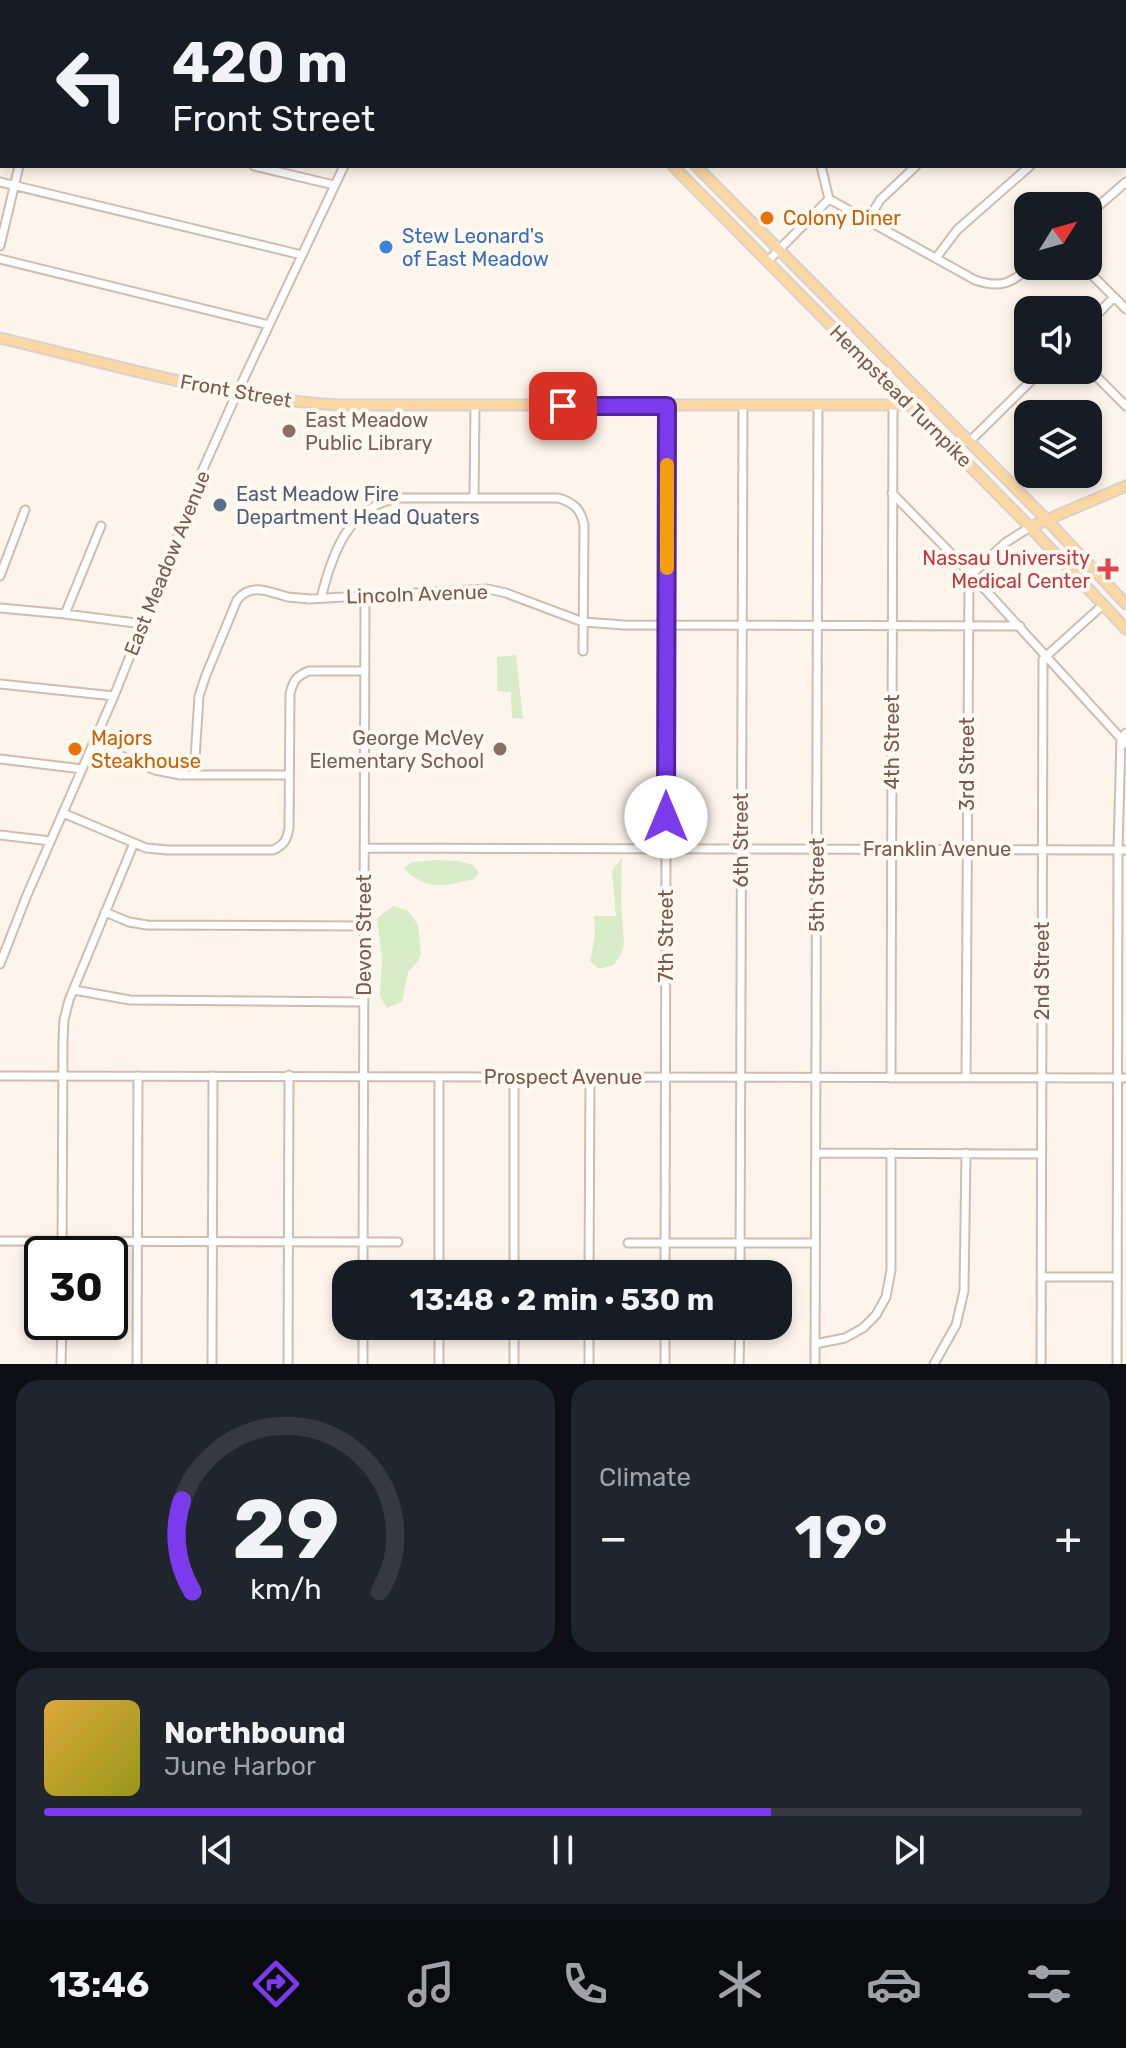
<!DOCTYPE html>
<html lang="en">
<head>
<meta charset="utf-8">
<style>
	:root { --surface:#171b24; --page:#20242c; --text:#f1f3f6; --muted:#9ea1a6; --line:#363941; --accent:#7c3aed }
	body { margin:0; font-family:Rubik,sans-serif; background:var(--page); color:var(--text); height:100vh; display:flex; flex-direction:column; font-size:30px; white-space:nowrap }
	* { box-sizing:border-box; margin:0 }
	p { font-size:26px; color:var(--muted) }
	.icon { flex:none; width:44px; height:44px; fill:none; stroke:currentColor; stroke-width:2; stroke-linecap:round; stroke-linejoin:round }
	.map { position:relative; height:1364px; overflow:hidden }
	.sheet { display:flex; flex-direction:column; gap:16px; padding:16px; background:#0d0f14; flex:1 }
	.sheet>* { flex:none }
	.banner { position:absolute; left:0px; top:0px; width:1126px; height:168px; box-shadow:0 4px 12px #0003; background:#171b24; color:var(--text); overflow:hidden }
	.needle { width:52px; rotate:53deg }
	.buttons { position:absolute; left:1014px; top:192px; display:grid; gap:16px }
	.buttons a { display:grid; place-items:center; width:88px; height:88px; border-radius:16px; background:var(--surface); box-shadow:0 4px 12px #0003; font-size:40px }
	.speed { position:absolute; left:24px; top:1236px; display:flex; gap:16px; font-size:40px; font-weight:700; text-align:center }
	.speed>* { display:grid; place-content:center; width:104px; height:104px; border-radius:50%; background:var(--surface); box-shadow:0 4px 12px #0003; line-height:1 }
	.speed .limit { border:4px solid #111; border-radius:12px; background:#fff; color:#111 }
	.pin { position:absolute; display:grid; place-items:center; width:68px; height:68px; color:#fff; margin:-34px; border-radius:16px; box-shadow:0 4px 12px #0006 }
	.me { position:absolute; width:88px; margin:-44px; rotate:0deg; stroke-linejoin:round; filter:drop-shadow(0 0 6px #0008) }
	.turn { display:flex; align-items:center; gap:28px; height:168px; padding:0 40px; font-size:36px }
	.turn .icon { width:104px; height:104px; stroke-width:2.5 }
	.turn b { display:block; font-size:56px; line-height:68px }
	.big { font-size:60px; font-weight:700; line-height:1.1 }
	.sheet .card { flex:1; display:flex; flex-direction:column; justify-content:center; gap:12px; min-width:0; padding:0 28px; border-radius:24px; background:var(--page) }
	.sheet .dial { align-items:center; gap:0 }
	.dial svg { height:208px; overflow:visible; fill:none; stroke:var(--line); stroke-width:7; stroke-linecap:round; text-anchor:middle }
	.dial text { fill:var(--text); stroke:none }
	.song { display:flex; align-items:center; gap:24px }
	.cover { width:96px; height:96px; border-radius:12px; background:linear-gradient(135deg,hsl(40 70% 55%),hsl(60 70% 35%)) }
	.played { height:8px; border-radius:4px; background:linear-gradient(90deg,var(--accent) 70%,var(--line) 70%) }
	.keys { display:flex; justify-content:space-around; direction:ltr }
	.heat { display:flex; justify-content:space-between; align-items:center; font-size:44px; direction:ltr }
	.sheet .tiles { flex:1; display:grid; gap:16px; grid-template-columns:1fr 1fr }
	.card:last-child { grid-column:span 2 }
	.trip { position:absolute; left:332px; top:1260px; width:460px; height:80px; border-radius:24px; background:var(--surface); box-shadow:0 4px 12px #0003; font-weight:700; line-height:80px; text-align:center }
	.tabs { display:flex; height:128px; justify-content:space-around; align-items:center; background:#090b0e; color:var(--muted) }
	.tabs .icon { width:56px; height:56px }
	.tabs .current { color:var(--accent) }
	.tabs b { font-size:36px; color:var(--text) }
	.map>svg:first-child { display:block }
	.green { fill:#d8ecc8 }
	.lines { fill:none; stroke-linecap:round; stroke-linejoin:round }
	.minor-casing { stroke:#d0bcaf; stroke-width:11 }
	.major-casing { stroke:#d9d1cd; stroke-width:13 }
	.minor { stroke:#fff; stroke-width:7 }
	.major { stroke:#fbd7a3; stroke-width:9 }
	.route-casing { stroke:#51269a; stroke-width:20 }
	.route { stroke:#7c3aed; stroke-width:14 }
	.slow { stroke:#f59e0b; stroke-width:14 }
	.food-dot { fill:#e8710a; stroke:#fff9f1; stroke-width:3 }
	.shop-dot { fill:#3f7fe0; stroke:#fff9f1; stroke-width:3 }
	.education-dot { fill:#8d6e63; stroke:#fff9f1; stroke-width:3 }
	.service-dot { fill:#5c6f8a; stroke:#fff9f1; stroke-width:3 }
	.health-dot { fill:#e0444e; stroke:#fff9f1; stroke-width:3 }
	.labels { text-anchor:middle; stroke-width:8; stroke-linejoin:round; paint-order:stroke }
	.food-label { font-size:20px; fill:#c56008; stroke:#fff9f1; text-anchor:start }
	.shop-label { font-size:20px; fill:#366cbe; stroke:#fff9f1; text-anchor:start }
	.street-label { font-size:20px; fill:#795a4c; stroke:#fff9f1 }
	.education-label { font-size:20px; fill:#785e54; stroke:#fff9f1; text-anchor:start }
	.service-label { font-size:20px; fill:#4e5e75; stroke:#fff9f1; text-anchor:start }
	.health-label { font-size:20px; fill:#be3a42; stroke:#fff9f1; text-anchor:end }
</style>
</head>
<body>
<div class="map">
<svg width="1126" height="1364" viewBox="0 0 1126 1364">
	<rect width="100%" height="100%" fill="#fdf5eb"/>
	<path class="green" d="M516 655 523 719 512 718 511 692 497 691V657Z
		M622 858 621 902 624 943 622 952 614 965 599 969 590 961 595 936 594 916H616L612 871Z
		M437 860 458 861 473 865 479 873 474 879C443 886 429 892 403 868L412 862Z
		M394 906 408 911 418 925 421 954 418 961 408 972 402 1002 387 1008 380 996 382 959 377 918Z"/>
	<g class="lines">
		<defs>
			<path id="minor" d="M91 0 93 2
				M196 0 198 2
				M301 0 303 2
				M406 0 408 2
				M667 0 669 2
				M772 0 774 2
				M136 2 138 0
				M425 2 426 0
				M545 2 547 0
				M874 2 876 0
				M1092 2 1094 0
				M0 14 2 16
				M1124 82 1126 80
				M0 104 2 105
				M254 166 334 185
				M821 166 829 199
				M0 182 302 255
				M829 199 975 280C1001 289 1012 283 1031 266
				M1088 215 1126 182
				M868 220 880 200 916 166
				M0 246 19 166
				M936 258 957 230 1030 166
				M0 259 269 325
				M767 262 829 199
				M1083 266 1126 309
				M1088 324 1114 297
				M1088 368 1126 406
				M969 442 1042 370
				M892 493 971 574 1126 744
				M474 497 475 406
				M0 576 25 510
				M321 598C332 554 348 506 399 498H558C573 502 581 509 584 525L583 651
				M0 608 65 614 143 624
				M65 614 101 526
				M0 684 114 696
				M93 744 155 770 180 775H289
				M0 759 82 769
				M194 775 199 696 206 675 237 600C251 582 269 592 288 597 295 598 302 598 309 599L488 589 506 593 583 622 624 625 1020 626
				M63 813 146 848 168 850H273C284 845 287 840 289 828L290 694C293 681 296 676 309 671H365
				M0 835 50 841
				M364 848 1126 850
				M105 912 129 922 147 925 364 926
				M0 964 27 895 114 696 182 526 203 469 237 393 344 166
				M74 990 130 1000 363 1002
				M0 1076 1126 1078
				M891 1078 893 406
				M966 1078 969 577 1005 543 1030 527
				M816 1153 1041 1154
				M0 1241 398 1242
				M628 1243H815
				M62 1254 63 1040 64 1020 69 1000 134 843
				M363 1274 365 596
				M439 1274V1077
				M514 1274V1077
				M589 1274 590 1077
				M665 1274 667 406
				M740 1274 743 406
				M1041 1277H1116
				M815 1344 845 1338 863 1328 876 1315 886 1297 891 1270V1153
				M61 1364 62 1322
				M137 1364 138 1076
				M212 1364 213 1076
				M288 1364 289 1075
				M363 1364V1326
				M439 1364V1326
				M514 1364V1326
				M589 1364V1326
				M665 1364V1326
				M739 1364 740 1326
				M815 1364 818 406
				M934 1364 956 1325 964 1291 966 1153
				M1041 1364 1043 659 1104 604
				M1117 1364 1118 850 1121 738 1126 733"/>
			<path id="major" d="M510 0 512 2
				M533 0 535 2
				M673 166 1030 527 1126 629
				M696 166 1047 520 1126 604
				M0 338C112 364 223 398 338 405H933
				M1030 527 1126 486"/>
		</defs>
		<use href="#minor" class="minor-casing"/>
		<use href="#major" class="major-casing"/>
		<use href="#minor" class="minor"/>
		<use href="#major" class="major"/>
	</g>
	<g class="lines">
		<defs>
			<path id="route" d="M563 406H667L666 817"/>
		</defs>
		<use href="#route" class="route-casing"/>
		<use href="#route" class="route"/>
		<path class="slow" d="M667 568V465"/>
	</g>
	<g class="food-dot">
		<circle cx="767" cy="218" r="8"/>
		<circle cx="75" cy="749" r="8"/>
	</g>
	<circle class="shop-dot" cx="386" cy="247" r="8"/>
	<g class="education-dot">
		<circle cx="289" cy="431" r="8"/>
		<circle cx="500" cy="749" r="8"/>
	</g>
	<circle class="service-dot" cx="220" cy="505" r="8"/>
	<path class="health-dot" d="M1104 557h8v8h8v8h-8v8h-8v-8h-8v-8h8z"/>
	<g class="labels">
		<g class="food-label">
			<text x="783" y="225">Colony Diner</text>
			<text x="91" y="745">Majors<tspan x="91" dy="23">Steakhouse</tspan></text>
		</g>
		<g class="shop-label">
			<text x="402" y="243">Stew Leonard's<tspan x="402" dy="23">of East Meadow</tspan></text>
		</g>
		<g class="street-label">
			<text transform="translate(236 391) rotate(10)" y="7">Front Street</text>
			<text transform="translate(901 396) rotate(45)" y="7">Hempstead Turnpike</text>
			<text transform="translate(167 563) rotate(-68)" y="7">East Meadow Avenue</text>
			<text transform="translate(417 594) rotate(-2)" y="7">Lincoln Avenue</text>
			<text transform="translate(892 742) rotate(-90)" y="7">4th Street</text>
			<text transform="translate(967 764) rotate(-90)" y="7">3rd Street</text>
			<text transform="translate(741 840) rotate(-90)" y="7">6th Street</text>
			<text x="937" y="856">Franklin Avenue</text>
			<text transform="translate(817 885) rotate(-90)" y="7">5th Street</text>
			<text transform="translate(364 935) rotate(-90)" y="7">Devon Street</text>
			<text transform="translate(666 936) rotate(-90)" y="7">7th Street</text>
			<text transform="translate(1042 971) rotate(-90)" y="7">2nd Street</text>
			<text x="563" y="1084">Prospect Avenue</text>
		</g>
		<g class="education-label">
			<text x="305" y="427">East Meadow<tspan x="305" dy="23">Public Library</tspan></text>
			<text x="484" y="745" text-anchor="end">George McVey<tspan x="484" dy="23">Elementary School</tspan></text>
		</g>
		<g class="service-label">
			<text x="236" y="501">East Meadow Fire<tspan x="236" dy="23">Department Head Quaters</tspan></text>
		</g>
		<g class="health-label">
			<text x="1090" y="565">Nassau University<tspan x="1090" dy="23">Medical Center</tspan></text>
		</g>
	</g>
</svg>
<div class="buttons">
<a><svg class="needle" viewBox="-14 -14 28 28"><path d="M0-13l5 13h-10z" fill="#e53935"/><path d="M0 13l5-13h-10z" fill="#9ea1a6"/></svg></a>
<a><svg class="icon" aria-label="sound" viewBox="0 0 24 24"><path d="M4 9h4l5-4v14l-5-4H4zM17 9q2 3 0 6"/></svg></a>
<a><svg class="icon" aria-label="layers" viewBox="0 0 24 24"><path d="M12 4l9 5-9 5-9-5zM3 14l9 5 9-5"/></svg></a>
</div>
<div class="speed"><div class="limit">30</div></div>
<div class="pin" style="left:563px;top:406px;background:#d93025"><svg class="icon" aria-label="arrive" viewBox="0 0 24 24"><path d="M6 21V4h12l-3 4 3 4H6"/></svg></div>
<svg class="me" style="left:666px;top:817px" viewBox="-20 -20 40 40"><circle r="19" fill="#fff"/><path d="M0-13L10 11 0 6-10 11z" fill="#7c3aed"/></svg>
<div class="trip">13:48 · 2 min · 530 m</div>
<div class="banner">
<div class="turn"><svg class="icon" aria-label="left" viewBox="0 0 24 24"><path d="M17 20v-9H6M10 6l-5 5 5 5"/></svg><div><b>420 m</b>Front Street</div></div>
</div>
</div>
<section class="sheet">
<div class="tiles">
<div class="card dial"><svg viewBox="0 0 100 80">
<path d="M14 69A42 42 0 1 1 86 69"/>
<path d="M14 69A42 42 0 0 1 10 34" stroke="#7c3aed"/>
<text x="50" y="56" font-size="32" font-weight="700">29</text>
<text x="50" y="72" font-size="11">km/h</text>
</svg></div>
<div class="card"><p>Climate</p>
<div class="heat"><a>−</a><b class="big">19°</b><a>+</a></div>
</div>
<div class="card">
<div class="song"><i class="cover"></i><div><b>Northbound</b><p>June Harbor</p></div></div>
<div class="played"></div>
<div class="keys"><svg class="icon" aria-label="previous" viewBox="0 0 24 24"><path d="M18 5L8 12l10 7zM5 5v14"/></svg><svg class="icon" aria-label="pause" viewBox="0 0 24 24"><path d="M8 5v14M16 5v14"/></svg><svg class="icon" aria-label="next" viewBox="0 0 24 24"><path d="M6 5l10 7-10 7zM19 5v14"/></svg></div>
</div>
</div>
</section>
<nav class="tabs">
<b>13:46</b>
<svg class="icon current" aria-label="directions" viewBox="0 0 24 24"><path d="M12 3l9 9-9 9-9-9zM9 14v-3h6M13 9l2 2-2 2"/></svg>
<svg class="icon" aria-label="music" viewBox="0 0 24 24"><path d="M9 18V5l10-2v13"/><circle cx="6" cy="18" r="3"/><circle cx="16" cy="16" r="3"/></svg>
<svg class="icon" aria-label="phone" viewBox="0 0 24 24"><path d="M5 4h4l2 5-3 2q2 4 5 5l2-3 5 2v4C11 20 4 13 5 4z"/></svg>
<svg class="icon" aria-label="climate" viewBox="0 0 24 24"><path d="M12 3v18M4 7l16 10M4 17L20 7"/></svg>
<svg class="icon" aria-label="car" viewBox="0 0 24 24"><path d="M5 17H2v-5l4-1 3-4h7l3 4 3 1v5h-3M9 17h6M6 11h13"/><circle cx="7" cy="17" r="2"/><circle cx="17" cy="17" r="2"/></svg>
<svg class="icon" aria-label="filters" viewBox="0 0 24 24"><path d="M4 7h16M4 17h16"/><circle cx="9" cy="7" r="2"/><circle cx="15" cy="17" r="2"/></svg>
</nav>
</body>
</html>
